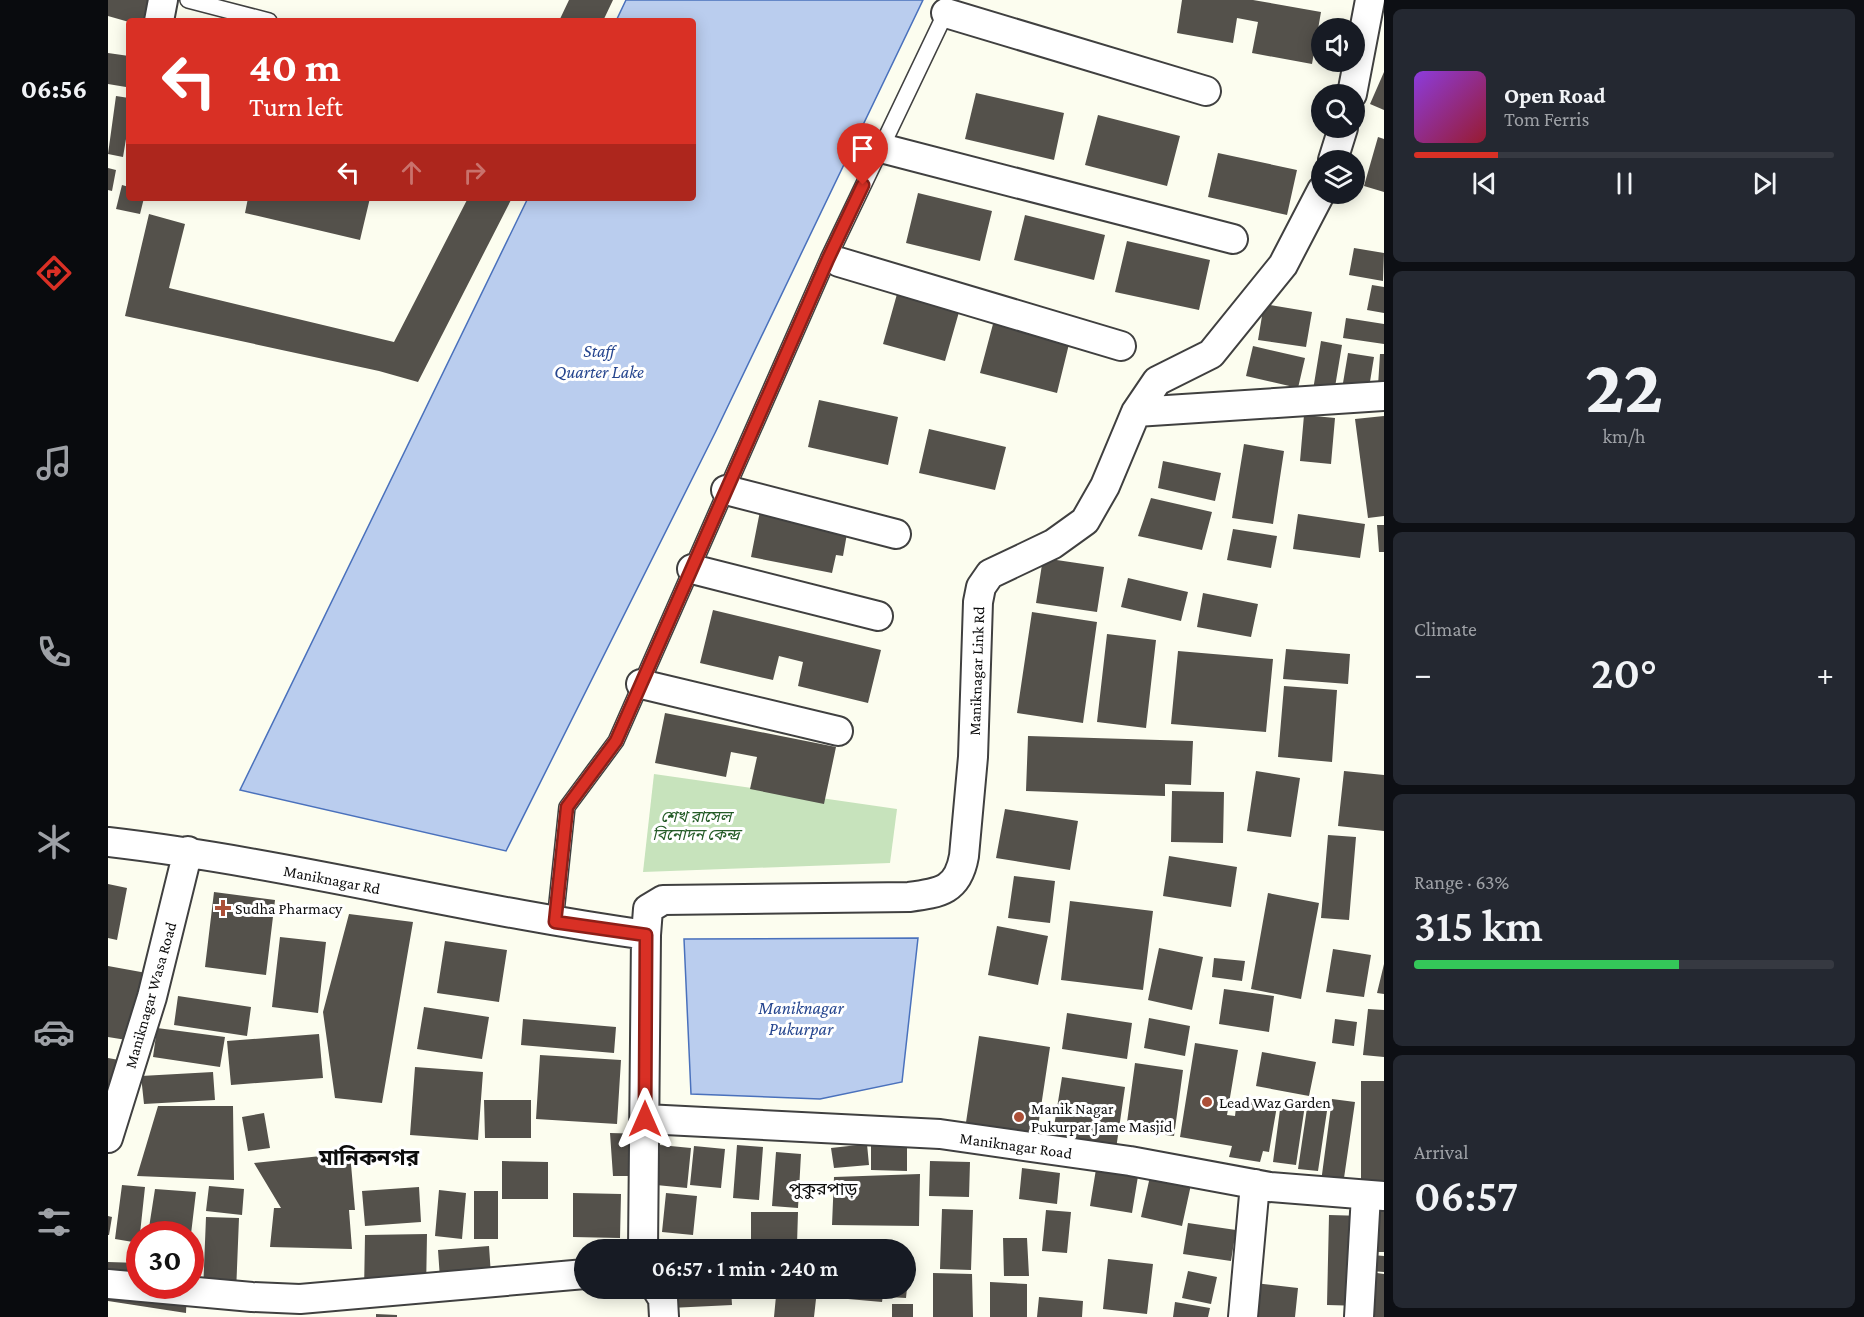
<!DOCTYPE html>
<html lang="en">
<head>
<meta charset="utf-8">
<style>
	:root { --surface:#171b24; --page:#242831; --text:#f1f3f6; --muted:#9ea1a6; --line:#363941; --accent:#d93025 }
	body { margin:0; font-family:"Crimson Pro","Noto Sans Bengali",serif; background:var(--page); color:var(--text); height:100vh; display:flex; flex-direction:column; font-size:22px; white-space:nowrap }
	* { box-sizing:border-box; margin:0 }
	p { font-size:20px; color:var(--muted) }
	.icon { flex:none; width:33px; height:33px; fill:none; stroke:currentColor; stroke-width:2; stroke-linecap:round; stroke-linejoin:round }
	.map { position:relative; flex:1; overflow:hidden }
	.side { display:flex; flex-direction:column; gap:9px; padding:9px; background:#0d0f14; width:480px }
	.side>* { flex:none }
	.hud { position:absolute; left:18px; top:18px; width:570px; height:183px; border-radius:6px; box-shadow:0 3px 15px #0003; background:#d93025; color:#fff; overflow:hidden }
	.buttons { position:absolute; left:1203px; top:18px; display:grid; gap:12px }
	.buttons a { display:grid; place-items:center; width:54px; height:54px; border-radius:50%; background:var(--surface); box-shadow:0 3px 15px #0003; font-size:30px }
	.speed { position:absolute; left:18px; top:1221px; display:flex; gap:12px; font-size:30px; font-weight:700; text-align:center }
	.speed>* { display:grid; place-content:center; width:78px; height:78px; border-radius:50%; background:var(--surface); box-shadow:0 3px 15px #0003; line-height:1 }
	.speed .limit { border:9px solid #d22; background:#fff; color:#111 }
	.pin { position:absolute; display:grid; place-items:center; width:51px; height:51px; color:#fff; margin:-62px -26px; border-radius:50% 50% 50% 0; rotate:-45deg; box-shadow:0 0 6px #0007 }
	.pin .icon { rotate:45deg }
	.me { position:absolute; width:66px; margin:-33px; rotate:0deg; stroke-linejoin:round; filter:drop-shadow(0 0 4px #0008) }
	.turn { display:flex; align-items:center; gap:21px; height:126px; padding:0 24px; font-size:27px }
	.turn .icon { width:78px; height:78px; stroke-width:2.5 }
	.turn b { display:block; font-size:42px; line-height:51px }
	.lanes { display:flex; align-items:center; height:57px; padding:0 24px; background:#0003; justify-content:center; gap:30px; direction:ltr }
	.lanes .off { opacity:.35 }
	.big { font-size:45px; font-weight:600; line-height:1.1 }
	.side .widget { flex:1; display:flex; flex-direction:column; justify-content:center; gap:9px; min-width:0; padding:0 21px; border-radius:9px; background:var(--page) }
	.side .dial { align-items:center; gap:0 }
	.dial b { font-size:78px; line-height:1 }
	.song { display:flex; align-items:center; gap:18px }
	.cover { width:72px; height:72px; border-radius:9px; background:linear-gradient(135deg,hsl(270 70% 55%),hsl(350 70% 35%)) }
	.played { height:6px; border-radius:3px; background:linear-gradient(90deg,var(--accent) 20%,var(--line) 20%) }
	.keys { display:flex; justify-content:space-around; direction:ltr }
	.heat { display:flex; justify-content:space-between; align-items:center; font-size:33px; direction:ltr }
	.charge { height:9px; border-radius:4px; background:linear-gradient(90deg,#34c759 63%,var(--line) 0) }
	.trip { position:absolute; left:466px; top:1239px; width:342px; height:60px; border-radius:30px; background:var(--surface); box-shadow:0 3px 15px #0003; font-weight:600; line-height:60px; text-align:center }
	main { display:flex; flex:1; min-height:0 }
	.dock { display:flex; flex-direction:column; width:108px; justify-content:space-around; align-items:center; background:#090b0e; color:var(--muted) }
	.dock .icon { width:42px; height:42px }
	.dock .current { color:var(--accent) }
	.dock b { font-size:27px; color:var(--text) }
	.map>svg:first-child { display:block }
	.green { fill:#c7e3bc }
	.water { fill:#bacdee; stroke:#4a71bc; stroke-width:1.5 }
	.building { fill:#54514b }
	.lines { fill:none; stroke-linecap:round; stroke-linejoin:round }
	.lane-casing { stroke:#404040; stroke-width:18 }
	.street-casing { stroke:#404040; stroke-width:32 }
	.lane { stroke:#fff; stroke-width:15 }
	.street { stroke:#fff; stroke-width:28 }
	.route-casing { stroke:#8d1f18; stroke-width:15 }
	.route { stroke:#d93025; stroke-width:10 }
	.poi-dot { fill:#ab4f37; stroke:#fff; stroke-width:2 }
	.labels { text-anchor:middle; stroke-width:6; stroke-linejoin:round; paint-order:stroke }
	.street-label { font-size:16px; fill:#0d0d0d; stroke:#fff }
	.park-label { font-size:16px; font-style:italic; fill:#255c28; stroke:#fff }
	.poi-label { font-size:16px; fill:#0d0d0d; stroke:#fff; text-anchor:start }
	.water-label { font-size:18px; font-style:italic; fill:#26468f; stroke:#fff }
	.neighbourhood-label { font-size:18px; fill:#0d0d0d; stroke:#fff }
	.district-label { font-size:22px; font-weight:bold; fill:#0d0d0d; stroke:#fff }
</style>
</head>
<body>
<main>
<nav class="dock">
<b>06:56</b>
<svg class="icon current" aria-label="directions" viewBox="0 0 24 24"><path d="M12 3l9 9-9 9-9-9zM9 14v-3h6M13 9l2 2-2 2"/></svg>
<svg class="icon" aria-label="music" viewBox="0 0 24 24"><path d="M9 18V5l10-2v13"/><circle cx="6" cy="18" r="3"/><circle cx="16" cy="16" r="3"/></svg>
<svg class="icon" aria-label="phone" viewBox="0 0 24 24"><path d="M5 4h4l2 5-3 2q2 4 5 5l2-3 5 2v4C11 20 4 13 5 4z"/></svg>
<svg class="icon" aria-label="climate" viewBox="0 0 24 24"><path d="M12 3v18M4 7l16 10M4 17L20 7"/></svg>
<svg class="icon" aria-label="car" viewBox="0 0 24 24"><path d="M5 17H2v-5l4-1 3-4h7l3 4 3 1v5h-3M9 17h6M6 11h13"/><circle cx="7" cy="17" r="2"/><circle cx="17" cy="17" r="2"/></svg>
<svg class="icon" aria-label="filters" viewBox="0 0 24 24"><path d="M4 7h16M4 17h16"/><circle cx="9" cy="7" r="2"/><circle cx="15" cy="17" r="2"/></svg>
</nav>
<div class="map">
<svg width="1276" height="1317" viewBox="0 0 1276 1317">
	<rect width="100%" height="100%" fill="#fcfdef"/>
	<path class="green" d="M546 774 789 809 782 863 535 872Z"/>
	<path class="water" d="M518 0H815L607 433 398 851 132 790 420 198H585V21H508Z
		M810 938 794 1082 712 1099 583 1094 576 939Z"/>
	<path class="building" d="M0 0H44L39 21 21 22 0 16Z
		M461 0H505L495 21H451Z
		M1074 0H1145L1213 12 1204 64 1144 53 1150 22 1129 18 1125 43 1069 33Z
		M0 53 21 56 18 87 0 84Z
		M1276 72V110L1262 104Z
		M868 93 956 113 946 160 857 139Z
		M8 96 21 98V121L15 157 0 154Z
		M990 115 1072 136 1059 186 977 165Z
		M1270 137 1276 139V192L1256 186Z
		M1110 153 1189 170 1179 215 1100 197Z
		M0 168 8 170 4 191 0 190Z
		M14 185 21 187V198H36L32 214 8 209Z
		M810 193 884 211 872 261 798 243Z
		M140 198H262L252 240 137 213Z
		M360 198H404L310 382 271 371 17 316 41 214 77 224 61 288 286 342Z
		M917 215 997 235 986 280 906 260Z
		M1019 241 1102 260 1091 310 1007 292Z
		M1246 248 1276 253 1275 281 1241 275Z
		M1264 285 1276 287V313L1259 310Z
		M789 294 851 312 837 361 775 344Z
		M1156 304 1204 312 1198 347 1150 340Z
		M1238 318 1276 324V344L1235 338Z
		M885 324 961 344 949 393 872 373Z
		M1213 341 1234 345 1226 393 1205 390Z
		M1145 346 1197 358 1190 388 1138 376Z
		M1240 353 1266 357 1260 394 1234 389Z
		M1272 354H1276V386H1270Z
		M711 400 790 417 780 465 700 447Z
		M1196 415 1227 418 1223 464 1192 461Z
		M1276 416V516L1260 518 1247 419Z
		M821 429 898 447 887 490 811 473Z
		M1136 444 1176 451 1165 524 1124 518Z
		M1055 461 1113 473 1107 501 1050 488Z
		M1043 498 1104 512 1094 550 1030 536Z
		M652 511 740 528 735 556 728 555 724 573 643 557Z
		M1190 514 1257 524 1252 558 1185 549Z
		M1269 525H1276V552H1271Z
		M1125 529 1169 536 1163 568 1119 560Z
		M935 558 996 567 989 612 928 603Z
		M1020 578 1080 592 1073 621 1013 607Z
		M1095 593 1150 604 1143 637 1089 627Z
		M605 610 773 650 760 703 690 686 695 662 671 656 665 680 592 663Z
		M924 612 989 622 975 723 909 713Z
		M999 634 1048 640 1038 728 989 722Z
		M1178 649 1242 654 1240 684 1175 679Z
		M1070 651 1165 659 1158 732 1063 724Z
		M1176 686 1229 690 1224 762 1170 757Z
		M557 713 728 747 716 804 642 789 649 757 623 752 618 777 547 763Z
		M920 736 1085 741 1083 785 1057 784V796L918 791Z
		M1148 771 1192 778 1183 837 1139 831Z
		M1236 771 1276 775V831L1230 826Z
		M1064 791 1116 792 1115 843 1063 842Z
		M897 809 970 821 962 870 888 858Z
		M1220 835 1248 837 1241 920 1213 918Z
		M1061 856 1129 867 1123 907 1055 896Z
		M906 876 947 881 942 923 900 918Z
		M0 884 19 888 9 940 0 938Z
		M106 892 167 900 158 975 97 967Z
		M1160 893 1211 903 1193 999 1143 989Z
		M962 901 1045 911 1035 990 953 980Z
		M241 914 305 922 274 1103 227 1098 215 1012Z
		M889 926 940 936 930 985 880 975Z
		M172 937 218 942 210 1013 164 1007Z
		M337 941 399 950 391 1002 329 993Z
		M1051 948 1095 957 1084 1010 1040 1000Z
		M1225 949 1263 955 1256 997 1218 992Z
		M1106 958 1137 961 1134 981 1104 977Z
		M1276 964V994L1269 993Z
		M0 966 44 974 31 1042 0 1037Z
		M1116 989 1166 996 1161 1032 1111 1024Z
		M70 996 143 1007 139 1036 66 1025Z
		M316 1007 381 1017 374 1059 309 1049Z
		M1260 1009 1276 1010V1057L1255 1055Z
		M959 1013 1024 1023 1019 1059 954 1049Z
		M1041 1018 1082 1026 1077 1056 1036 1048Z
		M415 1019 508 1027 506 1053 413 1045Z
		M1227 1019 1249 1022 1246 1046 1224 1043Z
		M49 1028 117 1037 112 1067 45 1057Z
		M211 1034 215 1078 123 1085 119 1041Z
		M871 1036 942 1047 928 1140 857 1129Z
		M1087 1043 1130 1050 1119 1115 1127 1116 1129 1099 1169 1106 1161 1152 1155 1151 1152 1162 1121 1157 1124 1146 1072 1137Z
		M1154 1052 1208 1062 1201 1096 1148 1086Z
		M432 1055 513 1060 509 1124 428 1119Z
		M0 1058 11 1060 0 1091Z
		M1027 1063 1075 1070 1066 1136 1018 1130Z
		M307 1067 375 1072 370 1140 302 1135Z
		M105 1072 107 1100 36 1104 33 1076Z
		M954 1077 1017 1087 1008 1149 944 1139Z
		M1253 1081H1276V1181H1253Z
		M1224 1099 1247 1102 1235 1185 1213 1182Z
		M376 1100H423V1138H377Z
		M1173 1102 1197 1105 1188 1165 1165 1162Z
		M50 1106H125L126 1180 29 1176Z
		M1199 1108 1219 1111 1210 1171 1190 1169Z
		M156 1113 162 1148 140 1151 134 1117Z
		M502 1133 538 1134V1176H505Z
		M763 1142H799V1171L763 1170Z
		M759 1144 761 1165 726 1168 723 1148Z
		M552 1145 583 1148 579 1188 548 1185Z
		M629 1145 655 1147 651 1200 625 1198Z
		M586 1146 617 1149 613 1188 582 1185Z
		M668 1152 693 1154 690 1208 664 1206Z
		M242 1153 247 1210H241L244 1249 162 1247 166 1208H173L146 1163Z
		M394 1161 440 1162V1199H394Z
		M822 1161 862 1162 861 1197 821 1196Z
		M989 1163 1031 1170 1024 1213 982 1206Z
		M914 1168 952 1173 949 1204 911 1199Z
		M1043 1172 1084 1180 1074 1226 1033 1217Z
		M812 1174 811 1226 724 1225 726 1177Z
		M14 1185 37 1187 31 1243 7 1239Z
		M101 1186 136 1189 134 1215 98 1211Z
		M311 1187 313 1222 257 1226 254 1191Z
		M47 1189 88 1192 83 1234H40Z
		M331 1190 358 1193 354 1239 327 1236Z
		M366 1191H390V1239H366Z
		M465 1193 513 1194 512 1238 465 1237Z
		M558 1193 589 1196 585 1235 554 1232Z
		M834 1209 865 1210 863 1270 832 1269Z
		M938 1210 963 1212 959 1253 934 1251Z
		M1268 1210H1276V1252H1266Z
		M643 1212H690L689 1244H643Z
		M1221 1215 1257 1216 1255 1306 1219 1305Z
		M0 1216 4 1217 1 1235H0Z
		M98 1217 131 1218 128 1293 95 1292Z
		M1080 1223 1128 1230 1123 1261 1075 1254Z
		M319 1234 318 1292H256L257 1235Z
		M895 1238H919L921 1276H896Z
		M381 1246 384 1290 333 1293 330 1250Z
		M1264 1255 1276 1256V1272L1263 1271Z
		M1000 1259 1045 1264 1039 1314 995 1309Z
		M0 1262 32 1263V1286H79L78 1313 0 1301Z
		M1080 1271 1109 1277 1103 1304 1074 1298Z
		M825 1273 864 1274 865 1317H825Z
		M1269 1273 1276 1274V1317H1261Z
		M882 1282 919 1284V1317H882Z
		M1147 1283 1190 1288 1187 1317H1146Z
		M561 1288H623L624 1305 562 1308Z
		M741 1288H776L774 1302 740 1299Z
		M781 1288H799L798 1298 780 1297Z
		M668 1296 708 1299 706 1317H666Z
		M931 1297 975 1301 974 1317H929Z
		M1067 1302 1102 1308 1100 1317H1065Z
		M784 1304H805V1317H784Z
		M268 1314 289 1315V1317H268Z"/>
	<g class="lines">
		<defs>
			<path id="lane" d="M80 0 161 21
				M447 922 459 807 508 741 720 259 840 8"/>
			<path id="street" d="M838 13 1098 91
				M51 21 55 0
				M1244 94 1262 0
				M773 148 1125 239
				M1225 160 1235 128
				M731 262 1013 346
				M1028 412 1276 396
				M618 490 788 534
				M584 569 770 616
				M533 684 730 731
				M0 842C181 863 357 910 538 935
				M537 1119 832 1134 1022 1161 1162 1187 1276 1196
				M0 1138 44 997 80 851
				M535 1250 538 935 540 909 555 900 801 897C833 893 850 890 856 856L865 757 870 602 873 587 882 574 945 544 977 521 997 486 1028 412 1049 381 1103 354 1175 265 1214 190
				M0 1284 144 1297 192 1299 477 1274
				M548 1288 555 1299 556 1317
				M1135 1317 1147 1184
				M1251 1317 1258 1195"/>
		</defs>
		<use href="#lane" class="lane-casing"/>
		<use href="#street" class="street-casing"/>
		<use href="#lane" class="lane"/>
		<use href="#street" class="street"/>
	</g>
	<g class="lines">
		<defs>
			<path id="route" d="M537 1119 538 935 447 922 459 807 508 741 720 259 755 185"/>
		</defs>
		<use href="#route" class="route-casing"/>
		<use href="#route" class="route"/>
	</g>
	<g class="poi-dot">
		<path d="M112 899h6v6h6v6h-6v6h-6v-6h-6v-6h6z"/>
		<circle cx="1099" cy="1102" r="6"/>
		<circle cx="911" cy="1117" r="6"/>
	</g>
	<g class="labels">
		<g class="street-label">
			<text transform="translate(868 671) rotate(-88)" y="6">Maniknagar Link Rd</text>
			<text transform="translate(224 879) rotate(11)" y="6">Maniknagar Rd</text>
			<text transform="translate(42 995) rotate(-74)" y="6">Maniknagar Wasa Road</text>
			<text transform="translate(908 1145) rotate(8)" y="6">Maniknagar Road</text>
		</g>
		<g class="park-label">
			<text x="588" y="822">শেখ রাসেল<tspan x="588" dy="18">বিনোদন কেন্দ্র</tspan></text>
		</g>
		<g class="poi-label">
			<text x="127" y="914">Sudha Pharmacy</text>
			<text x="1111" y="1108">Lead Waz Garden</text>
			<text x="923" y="1114">Manik Nagar<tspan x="923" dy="18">Pukurpar Jame Masjid</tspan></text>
		</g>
		<g class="water-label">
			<text x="491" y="357">Staff<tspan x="491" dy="21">Quarter Lake</tspan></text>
			<text x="693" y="1014">Maniknagar<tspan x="693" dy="21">Pukurpar</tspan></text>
		</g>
		<g class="neighbourhood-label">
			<text x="715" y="1195">পুকুরপাড়</text>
		</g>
		<g class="district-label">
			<text x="261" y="1165">মানিকনগর</text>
		</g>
	</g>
</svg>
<div class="buttons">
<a><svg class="icon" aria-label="sound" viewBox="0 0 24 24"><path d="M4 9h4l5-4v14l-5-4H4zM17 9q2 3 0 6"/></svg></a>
<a><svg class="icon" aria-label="search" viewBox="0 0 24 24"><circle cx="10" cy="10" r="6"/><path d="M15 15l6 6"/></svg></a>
<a><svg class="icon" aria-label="layers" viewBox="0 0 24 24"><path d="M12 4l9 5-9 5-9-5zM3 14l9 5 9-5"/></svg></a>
</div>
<div class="speed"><div class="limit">30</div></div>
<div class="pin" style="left:755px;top:185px;background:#d93025"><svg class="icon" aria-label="arrive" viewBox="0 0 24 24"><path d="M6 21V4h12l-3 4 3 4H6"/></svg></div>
<svg class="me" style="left:537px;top:1119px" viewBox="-20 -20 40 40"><path d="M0-17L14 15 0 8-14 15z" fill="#d93025" stroke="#fff" stroke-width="4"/></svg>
<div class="trip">06:57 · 1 min · 240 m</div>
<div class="hud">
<div class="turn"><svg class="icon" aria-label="left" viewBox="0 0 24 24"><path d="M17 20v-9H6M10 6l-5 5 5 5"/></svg><div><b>40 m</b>Turn left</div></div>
<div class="lanes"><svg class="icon" aria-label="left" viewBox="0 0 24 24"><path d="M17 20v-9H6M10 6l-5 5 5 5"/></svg><svg class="icon off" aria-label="ahead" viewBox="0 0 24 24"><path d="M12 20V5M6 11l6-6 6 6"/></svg><svg class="icon off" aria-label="right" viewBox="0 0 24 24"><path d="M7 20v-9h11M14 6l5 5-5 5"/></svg></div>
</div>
</div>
<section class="side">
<div class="widget">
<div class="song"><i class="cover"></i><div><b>Open Road</b><p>Tom Ferris</p></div></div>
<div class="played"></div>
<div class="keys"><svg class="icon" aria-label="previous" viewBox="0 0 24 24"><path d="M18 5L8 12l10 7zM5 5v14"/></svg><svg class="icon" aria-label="pause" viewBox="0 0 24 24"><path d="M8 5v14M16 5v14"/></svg><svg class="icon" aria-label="next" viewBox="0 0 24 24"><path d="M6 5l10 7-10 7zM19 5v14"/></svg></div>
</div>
<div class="widget dial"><b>22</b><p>km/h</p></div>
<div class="widget"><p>Climate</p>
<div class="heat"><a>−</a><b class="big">20°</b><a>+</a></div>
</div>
<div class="widget"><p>Range · 63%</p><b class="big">315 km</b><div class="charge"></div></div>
<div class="widget"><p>Arrival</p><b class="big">06:57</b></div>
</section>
</main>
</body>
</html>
